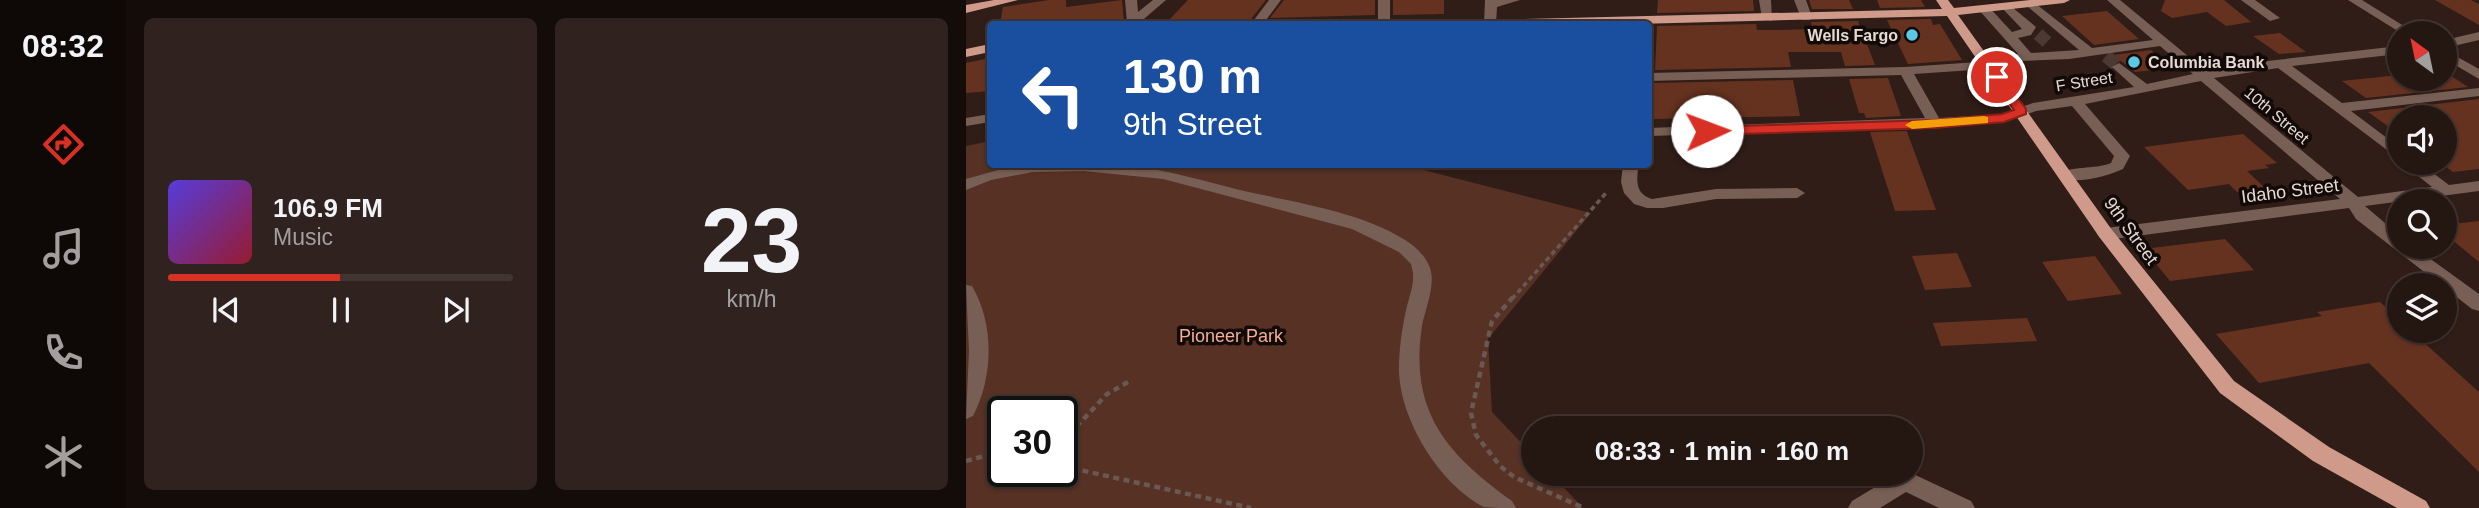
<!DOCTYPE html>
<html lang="en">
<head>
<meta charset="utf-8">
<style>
	:root { --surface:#241611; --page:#30231f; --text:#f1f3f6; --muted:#a39f9f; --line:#413531; --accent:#d93025 }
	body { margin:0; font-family:Arial,sans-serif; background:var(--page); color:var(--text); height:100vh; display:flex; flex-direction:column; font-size:26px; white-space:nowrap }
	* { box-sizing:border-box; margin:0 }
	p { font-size:23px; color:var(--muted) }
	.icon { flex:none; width:38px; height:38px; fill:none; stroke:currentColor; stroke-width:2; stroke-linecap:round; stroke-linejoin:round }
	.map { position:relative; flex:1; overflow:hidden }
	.side { display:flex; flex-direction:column; gap:18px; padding:18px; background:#140c09; width:840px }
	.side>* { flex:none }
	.top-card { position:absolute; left:21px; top:21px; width:665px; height:147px; border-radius:7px; box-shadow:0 2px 5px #0004,0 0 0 2px var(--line); background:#1a4fa0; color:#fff; overflow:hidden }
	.needle { width:46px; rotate:327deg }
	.controls { position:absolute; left:1421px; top:21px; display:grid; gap:14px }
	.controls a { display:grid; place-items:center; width:70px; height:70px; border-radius:50%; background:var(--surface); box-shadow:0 2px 5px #0004,0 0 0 2px var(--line); font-size:35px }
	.speed { position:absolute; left:21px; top:396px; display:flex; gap:14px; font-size:35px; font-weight:700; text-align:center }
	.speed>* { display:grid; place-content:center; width:91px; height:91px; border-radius:50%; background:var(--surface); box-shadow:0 2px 5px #0004,0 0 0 2px var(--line); line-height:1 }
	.speed .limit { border:4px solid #111; border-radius:10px; background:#fff; color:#111 }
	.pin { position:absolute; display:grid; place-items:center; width:60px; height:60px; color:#fff; margin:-30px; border:4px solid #fff; border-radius:50%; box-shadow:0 2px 7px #0007 }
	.me { position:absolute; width:77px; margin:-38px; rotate:88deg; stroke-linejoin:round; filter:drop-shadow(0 0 5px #0008) }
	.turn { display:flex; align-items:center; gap:24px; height:147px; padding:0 21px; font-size:32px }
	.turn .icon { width:91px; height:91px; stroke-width:2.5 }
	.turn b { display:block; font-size:49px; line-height:60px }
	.side .widget { flex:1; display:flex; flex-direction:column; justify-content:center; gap:10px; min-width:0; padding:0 24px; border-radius:10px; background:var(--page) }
	.side .dial { align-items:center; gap:0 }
	.dial b { font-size:91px; line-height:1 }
	.song { display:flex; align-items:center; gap:21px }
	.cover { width:84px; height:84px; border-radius:10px; background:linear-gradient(135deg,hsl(250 70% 55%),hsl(350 70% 35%)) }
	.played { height:7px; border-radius:4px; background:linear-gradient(90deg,var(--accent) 50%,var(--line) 50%) }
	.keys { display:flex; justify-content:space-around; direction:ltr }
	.side .tiles { flex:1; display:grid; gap:18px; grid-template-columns:repeat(2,1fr) }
	.trip { position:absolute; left:555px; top:416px; width:402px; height:70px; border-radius:35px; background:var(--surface); box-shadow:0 2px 5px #0004,0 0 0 2px var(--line); font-weight:600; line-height:70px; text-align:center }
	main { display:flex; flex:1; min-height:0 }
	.dock { display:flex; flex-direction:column; width:126px; justify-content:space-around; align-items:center; background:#0e0907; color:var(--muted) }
	.dock .icon { width:49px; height:49px }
	.dock .current { color:var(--accent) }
	.dock b { font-size:32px; color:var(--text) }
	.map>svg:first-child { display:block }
	.green { fill:#563124; fill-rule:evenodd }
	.building { fill:#663220 }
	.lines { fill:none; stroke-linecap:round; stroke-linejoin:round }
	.minor-tunnel { stroke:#4b3933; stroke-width:13; stroke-dasharray:13 6; stroke-linecap:butt }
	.path-far1 { stroke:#6a5953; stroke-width:3.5; stroke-dasharray:5 3.5; stroke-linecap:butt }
	.path { stroke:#6a5953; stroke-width:4.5; stroke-dasharray:6 4.5; stroke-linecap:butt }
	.minor { fill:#785f56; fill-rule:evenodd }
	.major { fill:#cf9a89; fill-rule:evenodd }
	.route { fill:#d93025; stroke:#8d1f18; stroke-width:2 }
	.slow { fill:#f59e0b }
	.poi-dot { fill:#5bc8e6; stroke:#120a07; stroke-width:2.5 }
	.labels { text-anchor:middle; stroke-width:7; stroke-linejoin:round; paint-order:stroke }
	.far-poi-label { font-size:16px; font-weight:bold; fill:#e6d9d4; stroke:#120a07; text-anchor:end }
	.far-street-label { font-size:16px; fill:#e6d9d4; stroke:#120a07 }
	.street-label { font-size:18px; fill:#e6d9d4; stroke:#120a07 }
	.park-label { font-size:18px; fill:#f4ae97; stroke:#120a07 }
</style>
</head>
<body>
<main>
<nav class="dock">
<b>08:32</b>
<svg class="icon current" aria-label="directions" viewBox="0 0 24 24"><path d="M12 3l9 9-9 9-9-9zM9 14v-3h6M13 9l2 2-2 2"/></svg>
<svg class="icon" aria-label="music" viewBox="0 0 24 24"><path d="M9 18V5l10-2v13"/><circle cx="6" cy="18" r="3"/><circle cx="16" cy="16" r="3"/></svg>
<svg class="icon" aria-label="phone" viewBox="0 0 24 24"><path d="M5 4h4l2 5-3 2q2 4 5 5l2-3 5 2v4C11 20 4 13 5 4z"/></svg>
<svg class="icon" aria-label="climate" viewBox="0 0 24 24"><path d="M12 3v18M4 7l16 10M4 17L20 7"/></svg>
</nav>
<section class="side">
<div class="tiles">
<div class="widget">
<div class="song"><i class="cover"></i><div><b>106.9 FM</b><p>Music</p></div></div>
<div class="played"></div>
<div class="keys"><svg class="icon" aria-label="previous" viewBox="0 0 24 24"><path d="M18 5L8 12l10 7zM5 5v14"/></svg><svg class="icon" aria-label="pause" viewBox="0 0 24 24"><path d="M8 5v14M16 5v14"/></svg><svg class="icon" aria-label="next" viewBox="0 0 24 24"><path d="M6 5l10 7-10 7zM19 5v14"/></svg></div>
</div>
<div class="widget dial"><b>23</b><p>km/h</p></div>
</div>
</section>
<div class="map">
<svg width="1513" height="508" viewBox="0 0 1513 508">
	<rect width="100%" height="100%" fill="#301d17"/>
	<path class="green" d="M24 141V164L438 165 625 213 522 339 526 412 567 455V474H585L617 508H0V146ZM37 411H96V471H37Z"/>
	<path class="building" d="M83 0H100V7L156 0 158 22 34 24 37 7Z
		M222 0H300L285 19 202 21Z
		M318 0H409V15L304 18Z
		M427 0H478V14L427 15Z
		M692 0H787L788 11 691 13Z
		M843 0H883L887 9H846Z
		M911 0H955L959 7 914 8Z
		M1199 0H1258L1285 22 1260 26 1241 12 1206 18 1195 11Z
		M1469 0H1505L1513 4V25Z
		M1141 11 1173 39 1128 45 1096 16Z
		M965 19 967 25 974 24 996 60 942 64 921 20Z
		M892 21 909 65 879 66 875 52H822L825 67 689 70 691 26 790 24 791 30H814L847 29 845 22Z
		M1314 33 1340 52 1313 54 1287 36Z
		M1185 50 1206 68 1169 72 1155 61 1148 63 1140 56Z
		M24 58V91L0 93V63Z
		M1479 72 1502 87 1400 98 1376 81 1433 75V79H1479Z
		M922 78 935 116 900 118 898 113H893L883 79Z
		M827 80 834 116 687 119 688 83Z
		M1513 99V169L1487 172 1479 166V117H1433V134L1402 112Z
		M941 131V132L970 210 929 211 904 132Z
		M1277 134 1311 163 1299 165 1303 168 1281 171 1299 188 1271 192 1263 184 1222 190 1178 147Z
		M1513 221V262L1479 234V225Z
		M1259 239 1288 270 1204 281 1178 249Z
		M991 253 1006 287 959 290 946 256Z
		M1129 256 1156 294 1102 301 1076 262Z
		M1414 302 1433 320V331H1445L1513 392V472L1403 363 1293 383 1250 334 1356 316 1351 312Z
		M1061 318 1071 341 975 346 967 323Z"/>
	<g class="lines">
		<path class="minor-tunnel" d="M1072 34 1081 42
			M1140 56 1153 67"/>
		<path class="path-far1" d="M546 299 640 193"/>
		<path class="path" d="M547 297 526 321 505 413 510 435 534 466 548 477 618 508
			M96 442 141 394 162 382
			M0 461 37 451
			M96 466 285 508"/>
		<path class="minor" d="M159 0H171L172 12 187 0H200L172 24 161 23Z
			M303 0H315L297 24H285Z
			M412 0H424V24H412Z
			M519 0H554L531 7 530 24H518Z
			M793 0H805L806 21 796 18Z
			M828 0H840L846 17 844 20H836Z
			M1065 0 1126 48 1187 40 1141 0H1154L1240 71 1275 64 1433 46V54L1326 66 1376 103 1513 88V96L1385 111 1433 147V159L1312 68 1248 78 1392 197 1466 187 1436 163H1454L1483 185 1513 181V191L1399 206 1433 235V247H1448L1513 294V311L1506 309 1390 219 1383 208 1140 240 1134 238 1131 234 1134 230 1140 228 1374 199 1235 81 1119 104 1164 156 1157 169C1142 176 1104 187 1091 175 1103 165 1129 170 1145 163L1148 156 1106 106 1070 111 1038 122 969 128 682 136V128L959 118 935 75 682 81V73L939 67 1012 62 1011 59 1017 55 1052 54 1012 9 1022 6 1046 32 1056 29 1035 7 1041 3 1070 27 1065 35 1052 38 1065 53 1113 50 1061 6 1059 4ZM1194 46 1227 74 1181 84 1153 63 1146 67 1168 87 1067 103 1036 114 973 118 948 74 1022 69 1027 68V62L1103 59Z
			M1275 0H1289L1314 18 1304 21Z
			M1382 0H1396L1449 33H1435Z
			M1513 32V40L1479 48V40Z
			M1479 50 1513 69V79L1479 59Z
			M24 114V122L0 126V118Z
			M54 164C91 164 129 162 165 166 203 170 237 181 274 190 326 202 401 212 445 244 453 250 461 259 464 268 470 285 459 309 456 326 443 411 480 454 546 501L550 508C540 508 526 508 518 507 473 484 433 418 433 369 433 349 436 329 440 310 443 297 448 286 447 273L445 264 433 252 386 229 197 179 118 171 67 172 25 180 0 190V179Z
			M657 164H673C670 180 669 194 686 199L750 189 831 188 839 193 831 198 750 199 697 208H681L668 204 658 193 655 182Z
			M0 285 6 286C29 325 27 378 7 416L0 419 3 351Z
			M945 473 1005 501 1009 508H973L940 492 914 508H882L886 501 931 474Z"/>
		<path class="major" d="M28 0H52L0 13V5Z
			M970 0H982L988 8 1064 0H1104L1098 3 992 15 1146 230 1268 381 1363 447 1460 501 1464 508H1431L1347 461 1254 393 1134 238 981 16 670 24H508L514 20 976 9Z
			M24 44V52L0 57V49Z"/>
	</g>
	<path class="route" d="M1031 74 1035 75 1060 109V114L1038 122 969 128 741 135 734 131 741 127 969 120 1036 114 1048 110 1024 77Z"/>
	<path class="slow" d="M1018 116 1022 117V123L946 129 939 125 946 121Z"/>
	<g class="poi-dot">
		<circle cx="946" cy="35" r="7"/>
		<circle cx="1168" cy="62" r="7"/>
	</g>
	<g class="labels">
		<g class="far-poi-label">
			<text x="932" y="41">Wells Fargo</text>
			<text x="1182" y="68" text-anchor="start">Columbia Bank</text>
		</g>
		<g class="far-street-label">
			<text transform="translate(1118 81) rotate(-9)" y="6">F Street</text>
			<text transform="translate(1311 115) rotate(40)" y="6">10th Street</text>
		</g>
		<g class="street-label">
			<text transform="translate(1324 191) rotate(-7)" y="6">Idaho Street</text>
			<text transform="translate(1165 231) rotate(54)" y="6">9th Street</text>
		</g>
		<g class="park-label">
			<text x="265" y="342">Pioneer Park</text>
		</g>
	</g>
</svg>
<div class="controls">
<a><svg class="needle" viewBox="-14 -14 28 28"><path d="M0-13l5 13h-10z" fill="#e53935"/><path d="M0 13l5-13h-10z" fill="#a39f9f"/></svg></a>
<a><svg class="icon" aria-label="sound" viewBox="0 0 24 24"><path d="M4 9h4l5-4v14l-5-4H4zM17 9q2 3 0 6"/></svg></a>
<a><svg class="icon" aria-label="search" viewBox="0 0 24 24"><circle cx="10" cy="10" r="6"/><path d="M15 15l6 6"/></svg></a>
<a><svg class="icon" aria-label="layers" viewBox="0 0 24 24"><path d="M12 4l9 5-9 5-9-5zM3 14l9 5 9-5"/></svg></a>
</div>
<div class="speed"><div class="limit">30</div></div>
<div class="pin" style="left:1031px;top:77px;background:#d93025"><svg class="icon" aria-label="arrive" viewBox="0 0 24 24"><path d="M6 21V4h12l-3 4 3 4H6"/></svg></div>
<svg class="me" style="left:741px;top:131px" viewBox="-20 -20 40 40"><circle r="19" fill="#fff"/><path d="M0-13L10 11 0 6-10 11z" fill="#d93025"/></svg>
<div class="trip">08:33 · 1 min · 160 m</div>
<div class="top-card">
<div class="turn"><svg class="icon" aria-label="left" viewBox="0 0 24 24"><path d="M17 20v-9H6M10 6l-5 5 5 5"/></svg><div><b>130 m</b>9th Street</div></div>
</div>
</div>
</main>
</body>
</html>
